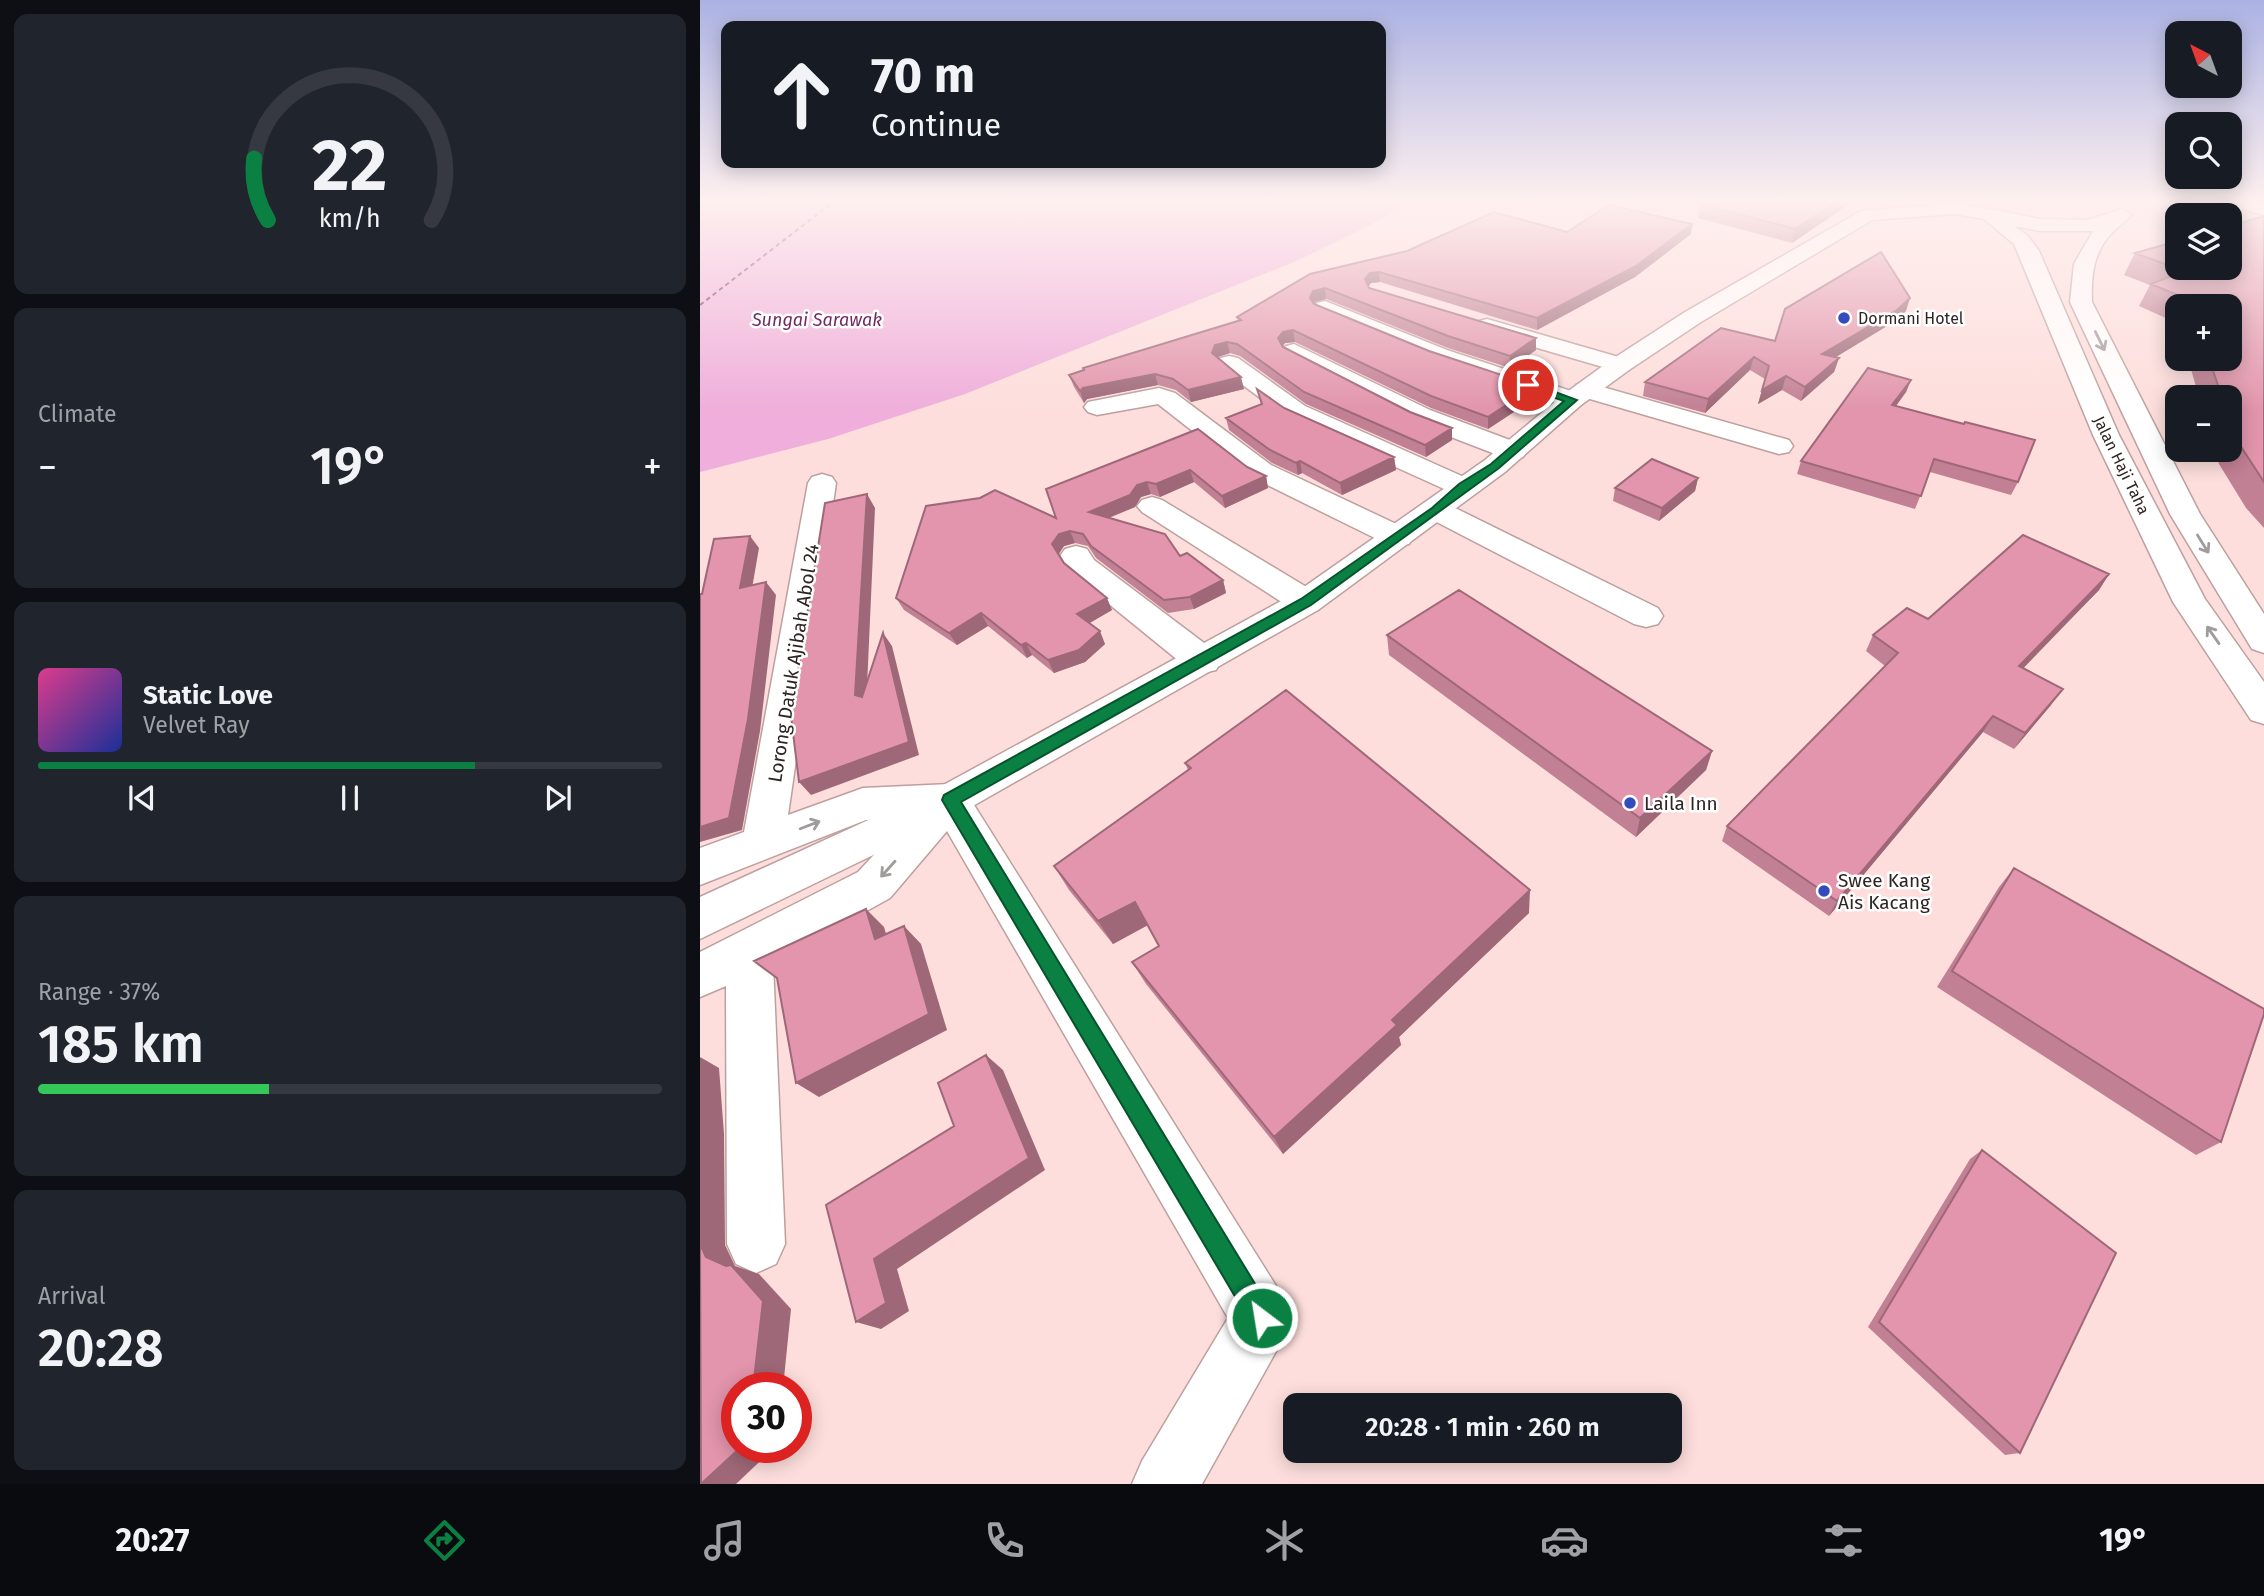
<!DOCTYPE html>
<html lang="en">
<head>
<meta charset="utf-8">
<style>
	:root { --surface:#171b24; --page:#20242c; --text:#f1f3f6; --muted:#9ea1a6; --line:#363941; --accent:#0b8043 }
	body { margin:0; font-family:"Fira Sans",sans-serif; background:var(--page); color:var(--text); height:100vh; display:flex; flex-direction:column; font-size:26px; white-space:nowrap }
	* { box-sizing:border-box; margin:0 }
	p { font-size:23px; color:var(--muted) }
	.icon { flex:none; width:38px; height:38px; fill:none; stroke:currentColor; stroke-width:2; stroke-linecap:round; stroke-linejoin:round }
	.map { position:relative; flex:1; overflow:hidden }
	.drawer { display:flex; flex-direction:column; gap:14px; padding:14px; background:#0d0f14; width:700px }
	.drawer>* { flex:none }
	.banner { position:absolute; left:21px; top:21px; width:665px; height:147px; border-radius:14px; box-shadow:0 4px 18px #0003; background:#171b24; color:var(--text); overflow:hidden }
	.needle { width:46px; rotate:319deg }
	.tools { position:absolute; left:1465px; top:21px; display:grid; gap:14px }
	.tools a { display:grid; place-items:center; width:77px; height:77px; border-radius:14px; background:var(--surface); box-shadow:0 4px 18px #0003; font-size:35px }
	.speed { position:absolute; left:21px; top:1372px; display:flex; gap:14px; font-size:35px; font-weight:700; text-align:center }
	.speed>* { display:grid; place-content:center; width:91px; height:91px; border-radius:50%; background:var(--surface); box-shadow:0 4px 18px #0003; line-height:1 }
	.speed .limit { border:10px solid #d22; background:#fff; color:#111 }
	.pin { position:absolute; display:grid; place-items:center; width:60px; height:60px; color:#fff; margin:-30px; border:4px solid #fff; border-radius:50%; box-shadow:0 2px 7px #0007 }
	.me { position:absolute; width:77px; margin:-38px; rotate:329deg; stroke-linejoin:round; filter:drop-shadow(0 0 5px #0008) }
	.turn { display:flex; align-items:center; gap:24px; height:147px; padding:0 35px; font-size:32px }
	.turn .icon { width:91px; height:91px; stroke-width:2.5 }
	.turn b { display:block; font-size:49px; line-height:60px }
	.big { font-size:52px; font-weight:600; line-height:1.1 }
	.drawer .tile { flex:1; display:flex; flex-direction:column; justify-content:center; gap:10px; min-width:0; padding:0 24px; border-radius:14px; background:var(--page) }
	.drawer .dial { align-items:center; gap:0 }
	.dial svg { height:182px; overflow:visible; fill:none; stroke:var(--line); stroke-width:7; stroke-linecap:round; text-anchor:middle }
	.dial text { fill:var(--text); stroke:none }
	.song { display:flex; align-items:center; gap:21px }
	.cover { width:84px; height:84px; border-radius:10px; background:linear-gradient(135deg,hsl(330 70% 55%),hsl(230 70% 35%)) }
	.played { height:7px; border-radius:4px; background:linear-gradient(90deg,var(--accent) 70%,var(--line) 70%) }
	.keys { display:flex; justify-content:space-around; direction:ltr }
	.heat { display:flex; justify-content:space-between; align-items:center; font-size:38px; direction:ltr }
	.charge { height:10px; border-radius:5px; background:linear-gradient(90deg,#34c759 37%,var(--line) 0) }
	.trip { position:absolute; left:583px; top:1393px; width:399px; height:70px; border-radius:14px; background:var(--surface); box-shadow:0 4px 18px #0003; font-weight:600; line-height:70px; text-align:center }
	.dock { display:flex; height:112px; justify-content:space-around; align-items:center; background:#090b0e; color:var(--muted) }
	.dock .icon { width:49px; height:49px }
	.dock .active { color:var(--accent) }
	.dock b { font-size:32px; color:var(--text) }
	main { display:flex; flex:1; min-height:0 }
	.map>svg:first-child { display:block }
	.water { fill:#efaedb }
	.lines { fill:none; stroke-linecap:round; stroke-linejoin:round }
	.ferry { stroke:#732962; stroke-width:2; stroke-dasharray:4.5 3.5; stroke-linecap:butt }
	.street-casing { stroke:#bda09e; stroke-width:3 }
	.secondary-casing { stroke:#bda09e; stroke-width:3 }
	.street { fill:#fff; fill-rule:evenodd }
	.secondary { fill:#fff; fill-rule:evenodd }
	.wall { fill:#c28094 }
	.shaded-wall { fill:#9e6878 }
	.building { fill:#e295ac; stroke:#9e6878; stroke-width:2 }
	.oneway { stroke:#a19c9c }
	.route { fill:#0b8043; stroke:#07532c; stroke-width:2 }
	.poi-dot { fill:#354abc; stroke:#fff; stroke-width:2.5 }
	.labels { text-anchor:middle; stroke-width:5; stroke-linejoin:round; paint-order:stroke }
	.far-poi-label { font-size:16px; fill:#2f2424; stroke:#fff; text-anchor:start }
	.far-street-label { font-size:16px; fill:#2f2424; stroke:#fff }
	.far-water-label { font-size:18px; font-style:italic; fill:#732962; stroke:#fff }
	.street-label { font-size:19px; fill:#2f2424; stroke:#fff }
	.poi-label { font-size:19px; fill:#2f2424; stroke:#fff; text-anchor:start }
</style>
</head>
<body>
<main>
<section class="drawer">
<div class="tile dial"><svg viewBox="0 0 100 80">
<path d="M14 69A42 42 0 1 1 86 69"/>
<path d="M14 69A42 42 0 0 1 8 42" stroke="#0b8043"/>
<text x="50" y="56" font-size="32" font-weight="700">22</text>
<text x="50" y="72" font-size="11">km/h</text>
</svg></div>
<div class="tile"><p>Climate</p>
<div class="heat"><a>−</a><b class="big">19°</b><a>+</a></div>
</div>
<div class="tile">
<div class="song"><i class="cover"></i><div><b>Static Love</b><p>Velvet Ray</p></div></div>
<div class="played"></div>
<div class="keys"><svg class="icon" aria-label="previous" viewBox="0 0 24 24"><path d="M18 5L8 12l10 7zM5 5v14"/></svg><svg class="icon" aria-label="pause" viewBox="0 0 24 24"><path d="M8 5v14M16 5v14"/></svg><svg class="icon" aria-label="next" viewBox="0 0 24 24"><path d="M6 5l10 7-10 7zM19 5v14"/></svg></div>
</div>
<div class="tile"><p>Range · 37%</p><b class="big">185 km</b><div class="charge"></div></div>
<div class="tile"><p>Arrival</p><b class="big">20:28</b></div>
</section>
<div class="map">
<svg width="1564" height="1484" viewBox="0 0 1564 1484">
	<rect width="100%" height="100%" fill="#fddedc"/>
	<path class="water" d="M0 203H705L669 226 594 262 265 394 128 439 0 472Z"/>
	<g class="lines">
		<path class="ferry" d="M0 305 132 203"/>
		<defs>
			<path id="street" d="M625 301 747 350 874 392 876 385 885 382 1089 440 1093 446 1089 452 1079 454 883 397 885 400 881 405 872 408 863 405 731 360 617 313 614 308 617 303Z
				M787 319 929 360 932 365 929 370 920 372 779 331 776 326 779 321Z
				M594 344 730 410 823 445 827 451 823 457 813 459 803 457 712 422 586 356 582 351 586 346Z
				M529 356 538 358 605 406 773 481 777 487 773 493 763 496 753 493 587 418 520 368 517 363 520 358Z
				M459 388 475 393 571 465 709 530 713 537 709 544 698 546 687 544 551 477 458 404 397 415 388 412 384 407 388 402Z
				M122 474 132 477 136 483 88 815 163 788 250 784 264 789 583 1297 592 1318 583 1339 502 1484H432L442 1461 528 1318 247 831 190 898 73 963 85 1244 76 1264 56 1273 36 1264 27 1244 26 986 0 997V952L158 872 208 818 166 820 0 885V848L44 832 108 483 112 477Z
				M452 497 462 500 618 594 623 602 618 610 606 613 594 610 442 512 437 506 442 500Z
				M736 501 747 504 958 608 963 616 958 624 946 627 934 624 725 516 721 510 725 504Z
				M376 546 387 549 394 560 516 652 521 661 516 670 503 673 490 670 372 574 360 556 365 549Z"/>
			<path id="secondary" d="M1258 203 1340 219 1387 220 1422 209 1431 215C1426 222 1417 227 1411 234 1393 253 1391 277 1392 302L1500 514 1564 614V653L1552 649 1470 514 1370 302 1374 264 1393 231H1340L1314 226 1328 236 1339 251 1419 435 1505 599 1564 682V724L1551 720 1473 602 1393 435 1314 244 1284 219 1254 214 1172 220 1001 322 929 370 881 405 805 472 618 610 264 811 0 939V897L236 789 594 594 785 460 863 395 911 360 985 312 1161 211Z
				M1532 203H1564V215L1535 207Z"/>
		</defs>
		<use href="#street" class="street-casing"/>
		<use href="#secondary" class="secondary-casing"/>
		<use href="#street" class="street"/>
		<use href="#secondary" class="secondary"/>
	</g>
	<path class="wall" d="M1000 203H1151L1092 243 998 218Z
		M1564 216V528L1546 508 1519 464 1515 450H1530V397H1499L1488 359H1530V306H1477V323L1439 306 1450 285 1424 275 1435 253Z
		M992 224 991 234 935 277 837 330 680 282 671 283 668 286 669 288 836 338V350L810 368 748 348 626 299 615 302 614 304 835 398 788 429 731 408 595 342 585 343 583 346 710 412 752 428V440L726 457 606 404 540 356 530 353 517 357 544 389 491 402 476 390 458 385 387 399 384 403 374 387 369 375 538 321 537 317 610 274 867 232Z
		M1206 311 1192 323 1135 357 1139 358 1134 372 1101 401 1082 390 1058 404 1065 379 1050 370 1005 413 943 396 945 382 1075 341Z
		M1211 380 1206 392 1196 406 1318 482 1311 495 1230 472 1215 509 1097 474 1101 461Z
		M557 389 584 408 694 457 696 470 642 495 602 473 598 475 572 463 529 430 526 418 561 404Z
		M498 429 547 467 566 476 568 488 525 508 494 482 460 497 451 494 441 497 435 507 409 518 523 580 526 593 494 609 468 613 396 558 388 546 375 543 364 546 359 554 364 563 412 610 389 623 405 644 385 662 354 673 332 655 327 658 288 626 257 645 204 610 196 598 356 518Z
		M998 478 995 491 959 521 913 501 915 488Z
		M1409 574 1399 590 1322 668 1351 705 1314 749 1283 732 1129 916 1022 841 1027 826 1185 666 1166 651 1173 635 1228 619Z
		M687 635 1012 751 1006 770 936 837 689 655Z
		M485 763 829 913 699 1037 701 1045 583 1154 446 984 432 962 459 946 448 925 413 944 369 890 354 866 488 770Z
		M1314 868 1521 1142 1496 1155 1237 987 1299 887Z
		M1282 1150 1320 1453 1305 1455 1168 1327 1270 1159Z"/>
	<path class="shaded-wall" d="M1134 203H1151L1092 243 1095 229Z
		M992 224 991 234 935 277 837 330V318Z
		M679 272 680 282 671 283 666 290 665 279 670 273Z
		M625 288 626 299 615 302 612 309 610 298 613 291Z
		M1210 298 1206 311 1192 323 1118 368 1122 354Z
		M593 330 595 342 585 343 580 349 578 338 583 332Z
		M836 338V350L810 368V356Z
		M527 342 530 353 518 357 515 364 512 353 515 345Z
		M1054 357 1050 370 1005 413 1008 399Z
		M1139 358 1134 372 1101 401 1105 387Z
		M455 374 458 385 387 399 384 403 380 391 383 388Z
		M1086 376 1082 390 1058 404 1062 390Z
		M541 377 544 389 491 402 488 390Z
		M1211 380 1206 392 1187 418 1192 405Z
		M835 386V398L788 429V417Z
		M752 428V440L726 457 725 445Z
		M694 457 696 470 642 495 640 483Z
		M600 461 602 473 598 475 596 463Z
		M490 470 494 482 460 497 456 484Z
		M566 476 568 488 525 508 522 496Z
		M998 478 995 491 959 521 962 508Z
		M447 482 451 494 441 497 435 507 393 524 389 512 437 485Z
		M167 494 175 508 166 709 155 695Z
		M370 531 375 543 364 546 357 556 352 544 359 534Z
		M50 536 59 548 50 600 40 588Z
		M1409 574 1399 590 1309 683 1319 666Z
		M523 580 526 593 494 609 490 597Z
		M66 582 76 595 60 731 42 830 0 842V827Z
		M407 598 412 610 383 627 377 614Z
		M281 613 288 626 257 645 249 633Z
		M400 631 405 644 385 662 354 673 348 660Z
		M183 633 192 646 219 755 111 795 99 782 209 742Z
		M326 643 332 655 327 658 321 645Z
		M1363 689 1351 705 1314 749 1325 733Z
		M1293 716 1283 732 1129 916 1137 901Z
		M1012 751 1006 770 936 837 940 818Z
		M830 890 829 913 699 1037 701 1045 583 1154 574 1137 692 1020Z
		M435 902 448 925 413 944 398 921Z
		M166 909 184 927 193 957 175 939Z
		M204 926 221 944 247 1030 119 1097 96 1083Z
		M286 1055 303 1070 345 1170 197 1269 209 1311 181 1329 156 1322 174 1259 329 1158Z
		M0 1057 19 1068 24 1134 25 1245 35 1266 59 1274 91 1309 83 1388H53L26 1266 6 1257 0 1244Z
		M41 1447H75L36 1484H1Z"/>
	<path class="building" d="M1000 203H1134L1095 229 1000 204Z
		M909 205 992 224 936 266 837 318 679 272 670 273 665 279 669 288 836 338 810 356 748 336 625 288 613 291 610 298 614 304 729 351 835 386 788 417 731 396 593 330 583 332 578 338 583 347 710 412 752 428 725 445 604 392 537 344 527 342 515 345 512 353 541 377 488 390 473 379 455 374 383 388 380 391 369 375 384 370 383 368 541 320 537 317 610 274 707 251 794 212 867 232Z
		M1564 216V482L1536 439 1530 419V397H1522L1509 359H1530V306H1492L1490 300 1451 284 1484 271 1435 253 1477 241V268H1530V226Z
		M1181 252 1210 298 1197 310 1122 354 1139 358 1105 387 1086 376 1062 390 1069 366 1054 357 1008 399 945 382 1021 328 1075 341 1085 309Z
		M1168 368 1211 380 1192 405 1264 424 1265 422 1335 440 1318 482 1234 459 1221 496 1101 461Z
		M557 389 584 408 694 457 640 483 600 461 596 463 570 450 526 418 562 404Z
		M498 429 547 467 566 476 522 496 490 470 456 484 447 482 437 485 430 495 389 512 465 534 480 556 487 553 523 580 490 597 464 600 391 546 383 534 370 531 359 534 352 544 364 563 407 598 377 614 400 631 379 650 348 660 326 643 321 645 281 613 249 633 196 598 226 506 280 498 295 490 356 518 346 489Z
		M952 459 998 478 962 508 915 488Z
		M167 494 155 695 162 697 183 633 209 742 99 782 91 716 125 503Z
		M1323 535 1409 574 1319 666 1363 689 1325 733 1293 716 1137 901 1027 826 1198 653 1173 635 1207 608 1228 619Z
		M50 536 40 588 66 582 48 719 29 818 0 827V594H2L14 539Z
		M759 590 1012 751 940 818 687 635Z
		M586 690 830 890 692 1020 697 1025 574 1137 432 962 459 946 435 902 398 921 354 866 491 768 485 763Z
		M1314 868 1564 1009V1014L1521 1142 1252 971Z
		M166 909 175 939 204 926 229 1014 96 1083 77 978 54 961Z
		M286 1055 329 1158 174 1259 186 1303 156 1322 126 1205 254 1126 238 1083Z
		M1282 1150 1416 1253 1320 1453 1179 1322Z
		M0 1244 6 1257 26 1266 31 1265 63 1301 53 1388H37V1447H41L1 1484Z"/>
	<defs><path id="oneway-shaft" d="M-6 0H5M1.5-3L5.5 0L1.5 3" fill="none" stroke-width="1.6" stroke-linecap="round" stroke-linejoin="round" transform="scale(1.75)"/></defs>
	<g class="oneway">
		<use href="#oneway-shaft" transform="translate(1400 341) rotate(64)"/>
		<use href="#oneway-shaft" transform="translate(1503 544) rotate(58)"/>
		<use href="#oneway-shaft" transform="translate(1513 635) rotate(-125)"/>
		<use href="#oneway-shaft" transform="translate(110 825) rotate(-21)"/>
		<use href="#oneway-shaft" transform="translate(188 869) rotate(132)"/>
	</g>
	<linearGradient id="sky" x2="0" y2="1"><stop stop-color="#abb2e3"/><stop offset="0.49" stop-color="#fef0ef"/><stop offset="1" stop-color="#fef0ef" stop-opacity="0"/></linearGradient>
	<rect width="1564" height="411" fill="url(#sky)"/>
	<path class="route" d="M824 383H831L877 400 799 468 611 605 261 802 571 1310 574 1318 571 1327 562 1331 553 1327 242 800 244 795 601 599 732 508 759 484 791 464 864 401 824 387Z"/>
	<g class="poi-dot">
		<circle cx="1144" cy="318" r="7"/>
		<circle cx="930" cy="803" r="7"/>
		<circle cx="1124" cy="891" r="7"/>
	</g>
	<g class="labels">
		<g class="far-poi-label">
			<text x="1158" y="324">Dormani Hotel</text>
		</g>
		<g class="far-street-label">
			<text transform="translate(1422 465) rotate(64)" y="6">Jalan Haji Taha</text>
		</g>
		<g class="far-water-label">
			<text x="117" y="326">Sungai Sarawak</text>
		</g>
		<g class="street-label">
			<text transform="translate(93 663) rotate(-81)" y="7">Lorong Datuk Ajibah Abol 24</text>
		</g>
		<g class="poi-label">
			<text x="944" y="810">Laila Inn</text>
			<text x="1138" y="887">Swee Kang<tspan x="1138" dy="22">Ais Kacang</tspan></text>
		</g>
	</g>
</svg>
<div class="tools">
<a><svg class="needle" viewBox="-14 -14 28 28"><path d="M0-13l5 13h-10z" fill="#e53935"/><path d="M0 13l5-13h-10z" fill="#9ea1a6"/></svg></a>
<a><svg class="icon" aria-label="search" viewBox="0 0 24 24"><circle cx="10" cy="10" r="6"/><path d="M15 15l6 6"/></svg></a>
<a><svg class="icon" aria-label="layers" viewBox="0 0 24 24"><path d="M12 4l9 5-9 5-9-5zM3 14l9 5 9-5"/></svg></a>
<a>+</a>
<a>−</a>
</div>
<div class="speed"><div class="limit">30</div></div>
<div class="pin" style="left:828px;top:385px;background:#d93025"><svg class="icon" aria-label="arrive" viewBox="0 0 24 24"><path d="M6 21V4h12l-3 4 3 4H6"/></svg></div>
<svg class="me" style="left:562px;top:1318px" viewBox="-20 -20 40 40"><circle r="17" fill="#0b8043" stroke="#fff" stroke-width="3"/><path d="M0-11L8 9 0 5-8 9z" fill="#fff"/></svg>
<div class="trip">20:28 · 1 min · 260 m</div>
<div class="banner">
<div class="turn"><svg class="icon" aria-label="ahead" viewBox="0 0 24 24"><path d="M12 20V5M6 11l6-6 6 6"/></svg><div><b>70 m</b>Continue</div></div>
</div>
</div>
</main>
<nav class="dock">
<b>20:27</b>
<svg class="icon active" aria-label="directions" viewBox="0 0 24 24"><path d="M12 3l9 9-9 9-9-9zM9 14v-3h6M13 9l2 2-2 2"/></svg>
<svg class="icon" aria-label="music" viewBox="0 0 24 24"><path d="M9 18V5l10-2v13"/><circle cx="6" cy="18" r="3"/><circle cx="16" cy="16" r="3"/></svg>
<svg class="icon" aria-label="phone" viewBox="0 0 24 24"><path d="M5 4h4l2 5-3 2q2 4 5 5l2-3 5 2v4C11 20 4 13 5 4z"/></svg>
<svg class="icon" aria-label="climate" viewBox="0 0 24 24"><path d="M12 3v18M4 7l16 10M4 17L20 7"/></svg>
<svg class="icon" aria-label="car" viewBox="0 0 24 24"><path d="M5 17H2v-5l4-1 3-4h7l3 4 3 1v5h-3M9 17h6M6 11h13"/><circle cx="7" cy="17" r="2"/><circle cx="17" cy="17" r="2"/></svg>
<svg class="icon" aria-label="filters" viewBox="0 0 24 24"><path d="M4 7h16M4 17h16"/><circle cx="9" cy="7" r="2"/><circle cx="15" cy="17" r="2"/></svg>
<b>19°</b>
</nav>
</body>
</html>
